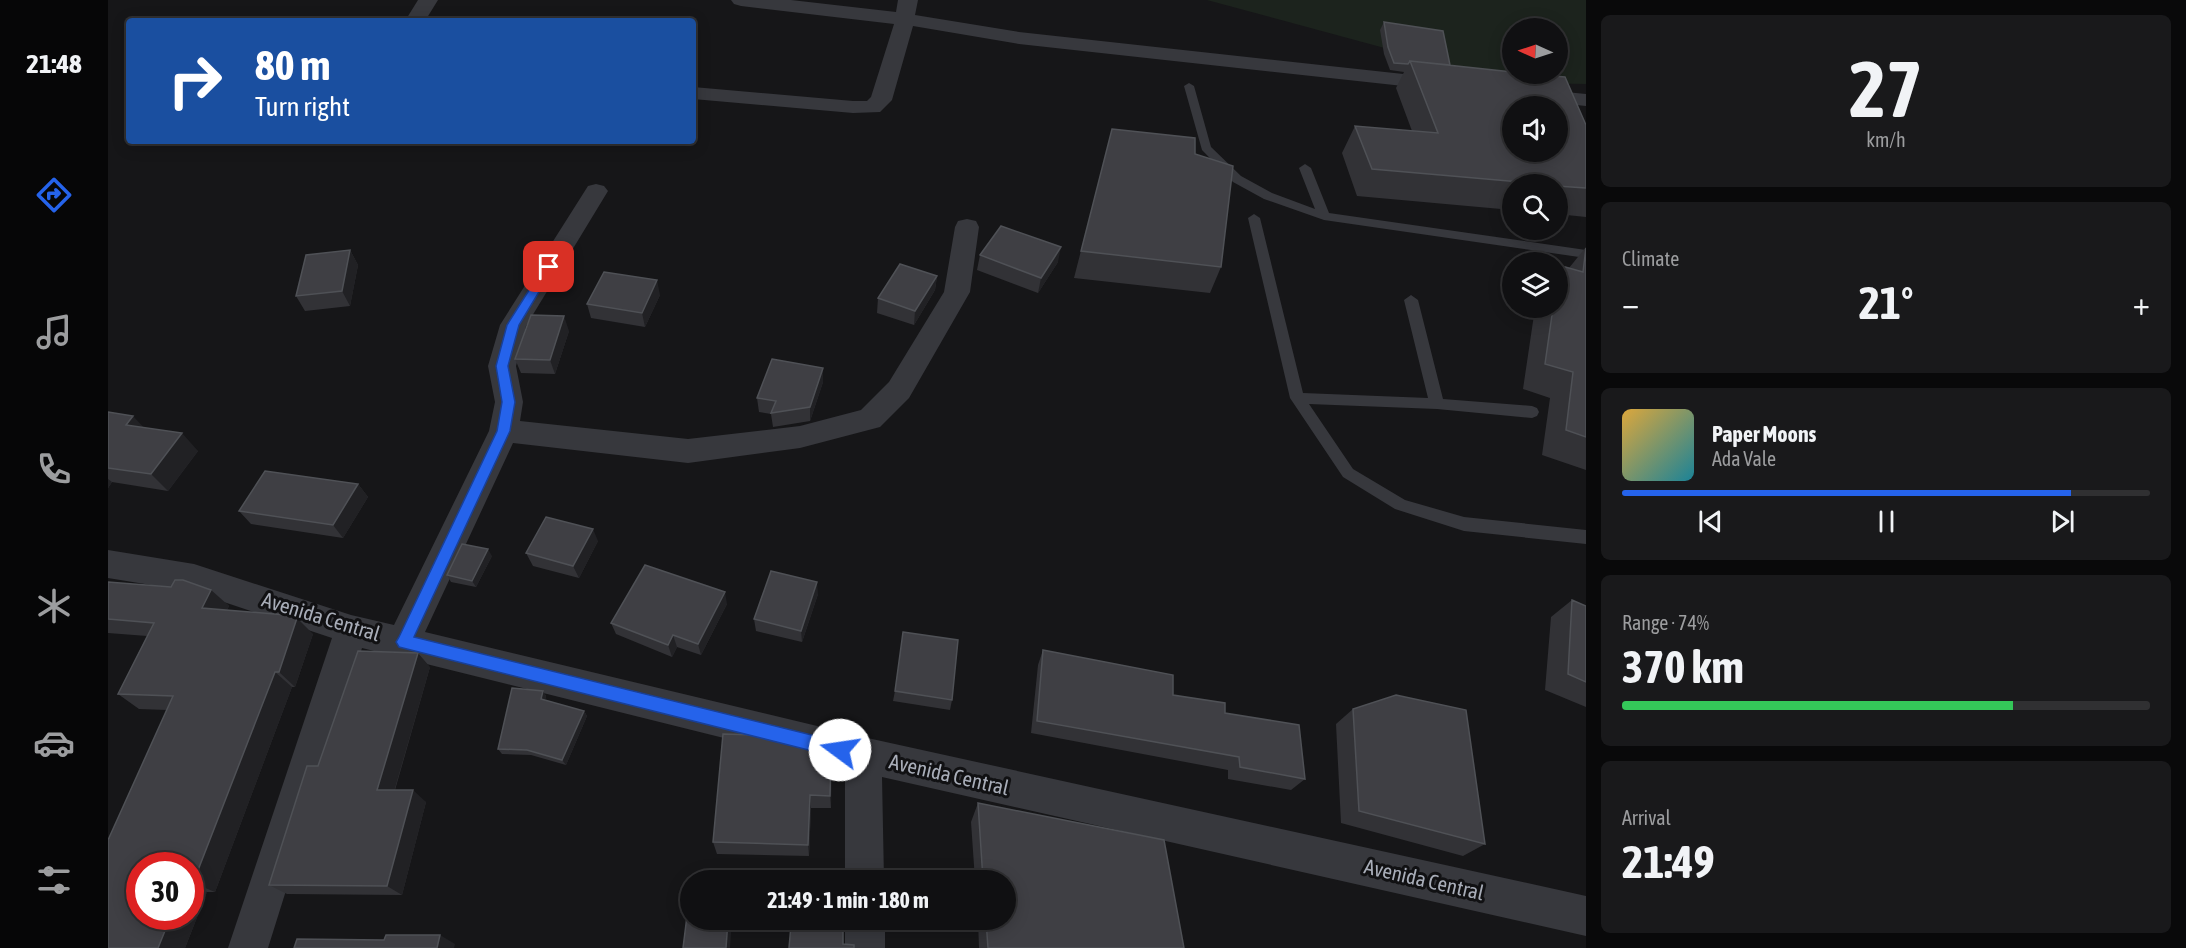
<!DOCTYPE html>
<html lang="en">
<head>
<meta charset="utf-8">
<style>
	:root { --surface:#101012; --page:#19191b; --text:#f1f3f6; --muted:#9c9d9f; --line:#303032; --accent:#2563eb }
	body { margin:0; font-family:"Asap Condensed",sans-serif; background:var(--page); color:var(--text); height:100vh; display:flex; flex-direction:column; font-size:22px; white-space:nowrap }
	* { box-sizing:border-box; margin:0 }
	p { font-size:20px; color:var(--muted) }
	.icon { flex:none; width:33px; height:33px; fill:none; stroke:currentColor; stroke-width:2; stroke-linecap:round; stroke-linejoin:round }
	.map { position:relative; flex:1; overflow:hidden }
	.details { display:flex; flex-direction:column; gap:15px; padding:15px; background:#09090a; width:600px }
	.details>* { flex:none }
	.guide { position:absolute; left:18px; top:18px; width:570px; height:126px; border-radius:6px; box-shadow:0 3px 15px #0003,0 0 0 2px var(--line); background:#1a4fa0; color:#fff; overflow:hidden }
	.needle { width:39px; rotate:273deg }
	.tools { position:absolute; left:1394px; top:18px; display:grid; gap:12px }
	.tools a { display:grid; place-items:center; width:66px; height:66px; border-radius:50%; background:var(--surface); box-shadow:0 3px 15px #0003,0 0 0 2px var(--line); font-size:30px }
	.speed { position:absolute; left:18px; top:852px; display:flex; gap:12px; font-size:30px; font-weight:700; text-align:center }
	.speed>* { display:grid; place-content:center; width:78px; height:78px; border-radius:50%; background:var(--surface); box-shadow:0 3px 15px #0003,0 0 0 2px var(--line); line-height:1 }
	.speed .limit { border:9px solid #d22; background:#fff; color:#111 }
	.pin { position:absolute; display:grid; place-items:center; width:51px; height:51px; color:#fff; margin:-26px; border-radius:12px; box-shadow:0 3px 9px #0006 }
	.me { position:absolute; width:66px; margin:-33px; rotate:284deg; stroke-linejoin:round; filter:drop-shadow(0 0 4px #0008) }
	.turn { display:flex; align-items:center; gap:21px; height:126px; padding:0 30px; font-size:27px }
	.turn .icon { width:78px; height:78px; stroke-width:2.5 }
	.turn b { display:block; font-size:42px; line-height:51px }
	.big { font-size:45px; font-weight:700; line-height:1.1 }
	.details .tile { flex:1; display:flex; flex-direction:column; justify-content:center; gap:9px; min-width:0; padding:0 21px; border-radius:9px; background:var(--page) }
	.details .dial { align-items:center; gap:0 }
	.dial b { font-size:78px; line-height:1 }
	.song { display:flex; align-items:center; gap:18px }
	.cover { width:72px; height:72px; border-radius:9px; background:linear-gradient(135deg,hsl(40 70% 55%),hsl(190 70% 35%)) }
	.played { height:6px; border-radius:3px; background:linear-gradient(90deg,var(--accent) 85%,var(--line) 85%) }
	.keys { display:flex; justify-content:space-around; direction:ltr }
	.heat { display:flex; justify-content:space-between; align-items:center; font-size:33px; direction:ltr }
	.charge { height:9px; border-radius:4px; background:linear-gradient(90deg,#34c759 74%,var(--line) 0) }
	.trip { position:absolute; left:572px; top:870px; width:336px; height:60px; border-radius:30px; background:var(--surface); box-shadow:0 3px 15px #0003,0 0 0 2px var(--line); font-weight:700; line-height:60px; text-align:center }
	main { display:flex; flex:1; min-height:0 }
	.tabs { display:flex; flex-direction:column; width:108px; justify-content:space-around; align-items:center; background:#060607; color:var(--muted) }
	.tabs .icon { width:42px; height:42px }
	.tabs .current { color:var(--accent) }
	.tabs b { font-size:27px; color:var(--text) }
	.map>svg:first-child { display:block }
	.green { fill:#1c231d; fill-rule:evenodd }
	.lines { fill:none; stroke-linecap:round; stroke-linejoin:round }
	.service { fill:#37383d; fill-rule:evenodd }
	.minor { fill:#37383d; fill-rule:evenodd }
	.wall { fill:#323236; fill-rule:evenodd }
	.shaded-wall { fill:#212124 }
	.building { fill:#3f3f44; stroke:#4f5156; stroke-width:1.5; fill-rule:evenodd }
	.route { fill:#2563eb; stroke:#184099; stroke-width:1.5 }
	.labels { text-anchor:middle; stroke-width:6; stroke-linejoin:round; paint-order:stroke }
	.near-street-label { font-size:21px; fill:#a8adb8; stroke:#111113 }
</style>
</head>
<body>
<main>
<nav class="tabs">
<b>21:48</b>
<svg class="icon current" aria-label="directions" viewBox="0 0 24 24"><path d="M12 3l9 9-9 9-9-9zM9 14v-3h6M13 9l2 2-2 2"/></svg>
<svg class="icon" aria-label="music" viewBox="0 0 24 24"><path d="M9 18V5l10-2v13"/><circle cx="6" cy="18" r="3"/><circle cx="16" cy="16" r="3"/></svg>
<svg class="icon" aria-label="phone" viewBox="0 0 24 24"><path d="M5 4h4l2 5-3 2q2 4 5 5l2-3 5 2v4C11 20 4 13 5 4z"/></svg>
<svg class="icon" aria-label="climate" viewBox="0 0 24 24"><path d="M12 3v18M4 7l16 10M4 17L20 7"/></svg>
<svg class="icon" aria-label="car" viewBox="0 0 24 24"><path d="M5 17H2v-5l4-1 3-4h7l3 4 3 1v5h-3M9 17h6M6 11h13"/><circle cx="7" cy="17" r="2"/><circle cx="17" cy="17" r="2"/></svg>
<svg class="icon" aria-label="filters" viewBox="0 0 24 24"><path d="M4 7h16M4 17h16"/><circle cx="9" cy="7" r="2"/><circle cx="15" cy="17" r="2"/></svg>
</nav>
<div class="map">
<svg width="1478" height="948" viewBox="0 0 1478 948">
	<rect width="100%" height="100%" fill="#161618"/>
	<path class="green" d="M1099 0H1478V84L1420 83 1343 66ZM1404 28H1449V74H1404Z"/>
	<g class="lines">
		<path class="service" d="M1081 83 1086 86 1103 147 1133 176 1164 193 1207 209 1191 168 1197 164 1203 168 1221 213 1478 250V258L1216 220 1156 199 1125 182 1094 150 1076 86Z
			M1146 214 1152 218 1195 393 1320 398 1296 300 1303 295 1310 300 1335 399 1424 406 1429 408 1431 412 1429 416 1424 418 1329 409 1201 404 1245 469 1297 500 1356 517 1478 530V544L1356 531 1287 509 1235 477 1182 398 1140 218Z"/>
		<path class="minor" d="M310 0H330L317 21H297Z
			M623 0H683L788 12 790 0H810L807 15 911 32 1332 78 1339 80 1343 84 1339 88 1332 90 911 44 805 26 784 100 772 112 745 113 585 99V87L745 101H759L763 97 786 24 633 6 626 4Z
			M1427 89 1478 94V106L1419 100 1416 95 1419 90Z
			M488 184 496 186 500 191 418 326 408 366 415 402 412 421 580 439 692 426 753 410 781 382 836 292 847 227 850 221 859 219 868 221 871 227 862 292 801 398 772 427 692 448 580 463 405 443 317 632 755 737 1478 896V936L774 777 776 880H737V768L254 648 160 948H120L224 638 86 592 0 578V550L86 564 243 615 286 625 381 431 387 402 380 366 392 325 480 186Z
			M737 920H777V948H737Z"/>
	</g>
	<path class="wall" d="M1276 22 1342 65 1478 125V217L1449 214V184H1404V210L1249 196 1234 153 1247 126 1304 131 1288 88 1296 72 1282 70 1276 54 1272 30Z
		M1004 129 1087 154 1113 267 1102 293 966 278Z
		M1478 247V470L1434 455 1442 398 1415 389 1427 308H1449V266L1450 265 1461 268Z
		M242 250 250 265 242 306 197 311 188 296Z
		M872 255 950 262 930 293 869 270Z
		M829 276 827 290 806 325 769 313 770 298Z
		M552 295 537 327 483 318 479 304Z
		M461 331 447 374 413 373 407 359Z
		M715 368V382L702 421 665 427 663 414 651 412 649 398Z
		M0 412 90 451 60 491 4 482 0 488Z
		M250 484 260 497 235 538 143 524 131 511Z
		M490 541 471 578 425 566 418 553Z
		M384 556 368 587 343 582 339 575Z
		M0 582 103 590 121 606 119 610 205 634 187 687H184L107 892H99L77 948H0L59 710 31 709 10 694 39 636 0 633ZM82 866V916H32Z
		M710 594 694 642 648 631 646 619Z
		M1464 600 1478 606V707L1437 690 1443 617Z
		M619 604 593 655 569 647 564 657 508 634 503 623Z
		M935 650 1117 713 1197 779 1183 790 1120 779V770L923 733 930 665Z
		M322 667 287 790 318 802 294 895 179 894 161 885 210 766Z
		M435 691 438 696 437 700 476 711 479 716 458 765 423 755 394 754 390 749Z
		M787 691 844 700 842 710 785 701Z
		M1245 709 1377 844 1355 856 1233 823 1228 724Z
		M723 753V808H703L701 856 609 854 605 842Z
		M870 803 1076 948H871L870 920H897V880H867L863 822Z"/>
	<path class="shaded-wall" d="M953 247 950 262 930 293 933 278Z
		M242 250 250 265 242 306 234 291Z
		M829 276 827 290 806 325 807 311Z
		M549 280 552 295 537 327 534 313Z
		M456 316 461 331 447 374 442 360Z
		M715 368V382L702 421V407Z
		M25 416 41 433 18 425Z
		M74 433 90 451 60 491 43 474Z
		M0 479 4 482 0 488Z
		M250 484 260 497 235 538 225 525Z
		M485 529 490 541 471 578 465 566Z
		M380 549 384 556 368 587 364 581Z
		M709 582 710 594 694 642 693 631Z
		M103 590 121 606 112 624 94 608Z
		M617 592 619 604 593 655 590 644Z
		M189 618 205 634 187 687 171 672Z
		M565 635 569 647 564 657 560 645Z
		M310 653 322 667 283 802 269 790Z
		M167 672 184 687 107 892 85 883Z
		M435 691 438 696 436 704 433 699Z
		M476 711 479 716 458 765 454 760Z
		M723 753 724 767 723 808 722 796Z
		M305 790 318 802 294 895 279 886Z
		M702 795 703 808 701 856 700 845Z
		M82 885 99 892 77 948H50L63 916H82Z
		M620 920H624L622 948H618Z
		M332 935 347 944 346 948H329Z"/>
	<path class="building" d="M1276 22 1335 31 1342 65 1302 61 1300 64 1286 63 1280 47Z
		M1302 61 1404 72V74H1421L1457 77 1478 125V188L1449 186V184H1435L1264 169 1247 126 1330 133ZM1404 106H1449V152H1404Z
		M1004 129 1087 138V154L1125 166 1113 267 973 251Z
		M893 226 953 247 933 278 872 255Z
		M1478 248V437L1458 430 1465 372 1437 364 1445 308H1449V274L1450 265 1475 272Z
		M242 250 234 291 188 296 198 255Z
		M792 264 829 276 807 311 770 298Z
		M496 272 549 280 534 313 479 304Z
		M423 315 456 316 442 360 407 359Z
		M664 359 715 368 702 407 663 413 668 401 649 398Z
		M0 412 25 416 18 425 74 433 43 474 0 468Z
		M157 471 250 484 225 525 131 511Z
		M438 517 485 529 465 566 418 553Z
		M354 544 380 549 364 581 339 575Z
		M537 565 617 592 590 644 565 635 560 645 503 623Z
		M663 571 709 582 693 631 646 619Z
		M67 580H75L103 590 94 608 178 615 189 618 171 672H167L85 883 82 882V866H32V916H63L50 948H0V840L65 696 10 694 46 623 0 619V582L63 587Z
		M1464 600 1478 606V682L1460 674Z
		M795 632 850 640 844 700 787 691Z
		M935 650 1065 675V695L1117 703V713L1191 725 1197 779 1132 767 1131 757 929 721Z
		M250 651 310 653 269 790H305L279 886 161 885 199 766H210Z
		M404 688 435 691 433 699 476 711 454 760 419 750 390 749Z
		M1288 695 1358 710 1377 844 1251 811 1245 709Z
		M615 734 648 735 723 753 722 796 702 795 700 845 605 842Z
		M870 803 1056 840 1076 948H880L878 920H897V880H875Z
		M580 908H582V920H620L618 948H575Z
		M683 925 735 929V944L746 945V948H681Z
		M278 935H332L329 948H186L189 939 276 940Z"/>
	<path class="route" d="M441 264 446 267 411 325 400 366 407 402 402 431 306 637 732 742 738 744 740 750 738 755 732 758 291 647 288 642 291 637 389 431 394 402 388 366 399 325 437 265Z"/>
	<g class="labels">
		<g class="near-street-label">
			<text transform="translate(213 617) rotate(17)" y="7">Avenida Central</text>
			<text transform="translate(841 775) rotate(13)" y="7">Avenida Central</text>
			<text transform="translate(1316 880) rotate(13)" y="7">Avenida Central</text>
		</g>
	</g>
</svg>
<div class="tools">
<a><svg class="needle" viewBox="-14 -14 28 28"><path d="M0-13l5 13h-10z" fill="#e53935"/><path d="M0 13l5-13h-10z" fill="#9c9d9f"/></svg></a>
<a><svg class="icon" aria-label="sound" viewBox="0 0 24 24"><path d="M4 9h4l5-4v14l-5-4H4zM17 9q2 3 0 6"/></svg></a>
<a><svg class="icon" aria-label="search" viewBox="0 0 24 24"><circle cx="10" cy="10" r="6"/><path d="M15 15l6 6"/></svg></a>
<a><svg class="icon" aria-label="layers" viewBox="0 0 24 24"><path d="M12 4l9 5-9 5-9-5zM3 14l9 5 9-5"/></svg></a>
</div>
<div class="speed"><div class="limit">30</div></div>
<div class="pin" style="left:441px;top:267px;background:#d93025"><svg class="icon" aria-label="arrive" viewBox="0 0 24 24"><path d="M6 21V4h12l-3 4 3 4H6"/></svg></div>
<svg class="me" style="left:732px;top:750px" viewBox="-20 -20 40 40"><circle r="19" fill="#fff"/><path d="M0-13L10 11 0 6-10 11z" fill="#2563eb"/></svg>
<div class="trip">21:49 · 1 min · 180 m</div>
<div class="guide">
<div class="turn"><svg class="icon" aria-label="right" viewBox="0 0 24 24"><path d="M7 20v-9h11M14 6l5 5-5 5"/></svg><div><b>80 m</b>Turn right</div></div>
</div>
</div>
<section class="details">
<div class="tile dial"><b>27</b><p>km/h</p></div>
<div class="tile"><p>Climate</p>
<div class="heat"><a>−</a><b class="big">21°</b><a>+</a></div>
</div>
<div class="tile">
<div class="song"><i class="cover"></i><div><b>Paper Moons</b><p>Ada Vale</p></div></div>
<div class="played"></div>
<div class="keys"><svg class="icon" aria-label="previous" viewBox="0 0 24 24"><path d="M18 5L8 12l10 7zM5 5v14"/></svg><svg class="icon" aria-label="pause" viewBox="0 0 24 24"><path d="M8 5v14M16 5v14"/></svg><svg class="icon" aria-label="next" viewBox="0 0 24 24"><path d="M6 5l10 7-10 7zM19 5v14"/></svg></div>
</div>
<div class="tile"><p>Range · 74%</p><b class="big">370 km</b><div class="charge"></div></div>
<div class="tile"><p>Arrival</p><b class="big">21:49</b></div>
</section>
</main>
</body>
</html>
